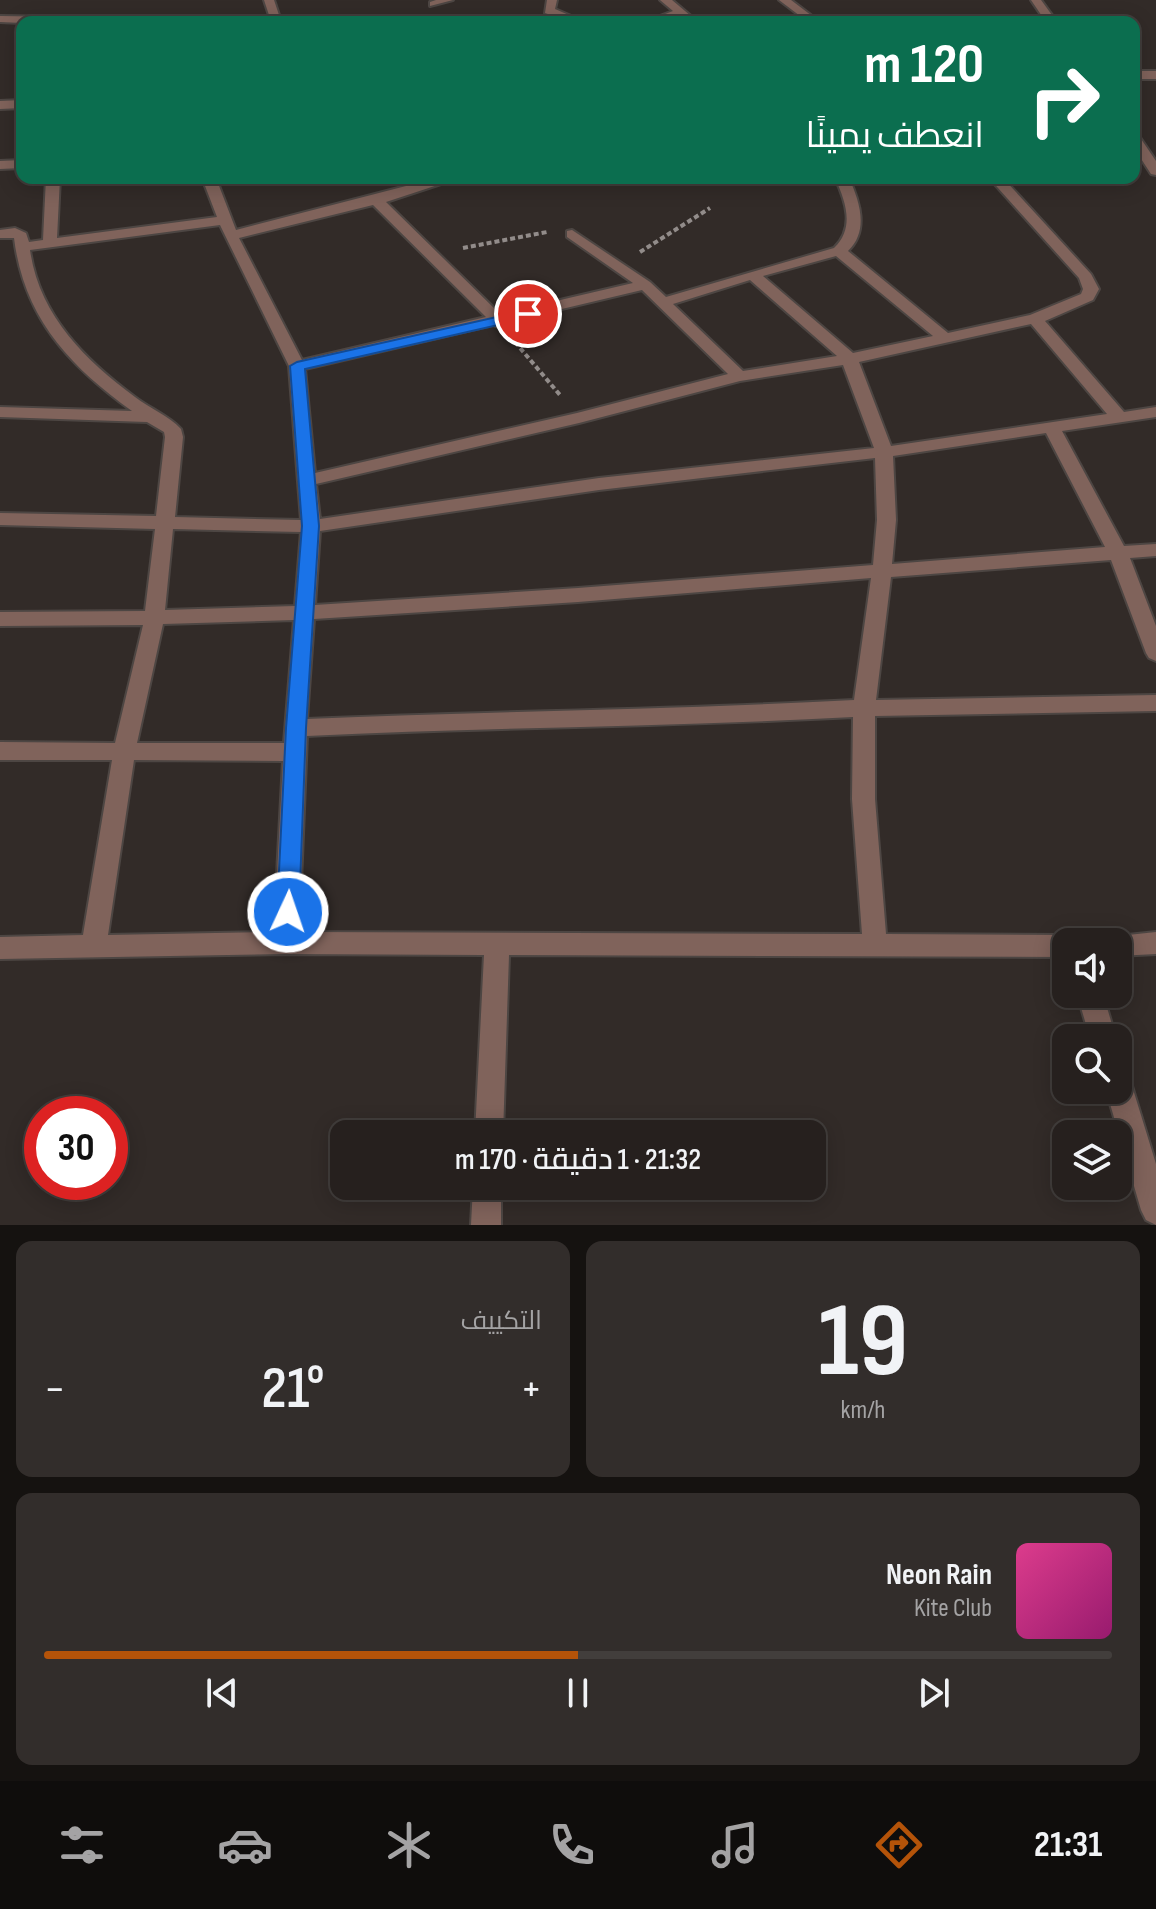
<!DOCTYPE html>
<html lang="ar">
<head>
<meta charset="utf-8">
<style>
	:root { --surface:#26201e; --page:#322d2b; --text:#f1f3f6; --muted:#a4a3a4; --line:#423e3c; --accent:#b45309 }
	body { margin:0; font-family:"Sofia Sans Condensed",Cairo,sans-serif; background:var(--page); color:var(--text); direction:rtl; height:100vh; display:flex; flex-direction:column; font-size:30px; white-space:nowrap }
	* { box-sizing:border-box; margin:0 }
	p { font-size:26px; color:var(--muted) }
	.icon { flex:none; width:44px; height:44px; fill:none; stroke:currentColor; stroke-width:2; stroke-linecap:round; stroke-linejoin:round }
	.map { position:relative; height:1225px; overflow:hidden; direction:ltr }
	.panel { display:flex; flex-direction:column; gap:16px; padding:16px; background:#151210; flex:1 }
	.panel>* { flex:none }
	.top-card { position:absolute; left:16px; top:16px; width:1124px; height:168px; border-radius:16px; box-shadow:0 4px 20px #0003,0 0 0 2px var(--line); direction:rtl; background:#0b6e4f; color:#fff; overflow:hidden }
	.tools { position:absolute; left:1052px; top:928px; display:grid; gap:16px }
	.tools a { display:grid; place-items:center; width:80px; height:80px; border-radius:16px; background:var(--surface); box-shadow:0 4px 20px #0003,0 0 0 2px var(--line); font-size:40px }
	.speed { position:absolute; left:24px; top:1096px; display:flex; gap:16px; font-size:40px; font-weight:700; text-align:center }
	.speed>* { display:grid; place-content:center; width:104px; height:104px; border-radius:50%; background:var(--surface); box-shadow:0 4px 20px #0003,0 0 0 2px var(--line); line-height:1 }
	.speed .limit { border:12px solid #d22; background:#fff; color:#111 }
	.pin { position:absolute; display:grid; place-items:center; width:68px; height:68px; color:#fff; margin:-34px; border:4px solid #fff; border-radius:50%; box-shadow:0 2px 8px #0007 }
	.me { position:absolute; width:88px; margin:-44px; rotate:3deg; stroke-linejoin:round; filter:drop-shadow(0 0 6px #0008) }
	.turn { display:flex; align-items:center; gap:28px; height:168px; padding:0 24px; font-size:36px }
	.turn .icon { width:104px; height:104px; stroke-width:2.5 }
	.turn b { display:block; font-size:56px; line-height:68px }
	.big { font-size:60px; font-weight:600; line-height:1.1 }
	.panel .card { flex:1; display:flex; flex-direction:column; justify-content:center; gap:12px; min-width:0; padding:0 28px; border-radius:16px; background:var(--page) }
	.panel .dial { align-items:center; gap:0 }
	.dial b { font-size:104px; line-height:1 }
	.song { display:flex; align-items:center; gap:24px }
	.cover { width:96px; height:96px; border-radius:12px; background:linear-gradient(135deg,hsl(330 70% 55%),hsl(320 70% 35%)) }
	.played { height:8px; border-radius:4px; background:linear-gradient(90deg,var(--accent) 50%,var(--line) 50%) }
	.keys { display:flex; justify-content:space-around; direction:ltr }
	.heat { display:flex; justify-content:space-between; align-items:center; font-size:44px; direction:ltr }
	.panel .tiles { flex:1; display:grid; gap:16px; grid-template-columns:1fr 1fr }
	.card:last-child { grid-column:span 2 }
	.trip { position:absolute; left:330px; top:1120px; width:496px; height:80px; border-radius:16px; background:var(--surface); box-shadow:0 4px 20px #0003,0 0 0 2px var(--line); font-weight:600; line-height:80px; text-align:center; direction:rtl }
	.tab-bar { display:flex; height:128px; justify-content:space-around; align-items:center; background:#0f0d0c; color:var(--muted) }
	.tab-bar .icon { width:56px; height:56px }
	.tab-bar .active { color:var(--accent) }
	.tab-bar b { font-size:36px; color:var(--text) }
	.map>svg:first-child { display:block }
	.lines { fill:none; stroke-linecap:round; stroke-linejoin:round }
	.minor-casing { stroke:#4d4643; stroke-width:4 }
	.path { stroke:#928c8a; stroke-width:4; stroke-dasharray:5 3; stroke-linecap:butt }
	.minor { fill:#80635b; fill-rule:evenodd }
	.route { fill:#1a73e8; stroke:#114b97; stroke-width:2 }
</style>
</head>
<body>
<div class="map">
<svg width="1156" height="1225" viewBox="0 0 1156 1225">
	<rect width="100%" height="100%" fill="#322b28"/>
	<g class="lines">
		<defs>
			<path id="minor" d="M264 0H274L280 18 278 22H268L270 18Z
				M436 0H453L430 6V2Z
				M547 0H557L555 9 585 22H570L545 13Z
				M660 0H672L698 22H686L679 16 660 22H644L673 11Z
				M779 0H791L820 22H808Z
				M1031 0H1041L1057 22H1046Z
				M0 16 186 19 191 22 22 23 0 22Z
				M1134 71H1156V79H1134Z
				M22 100V108L0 109V101Z
				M1134 135 1139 136 1156 161V175L1151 174 1134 148Z
				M22 160V168L0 169V161Z
				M46 178H60L57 238 217 217 202 178H216L236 230 437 178H459L386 202 500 314 633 283 567 237V231L572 230 650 282 666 297 834 248C855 228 846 202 835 178H849C860 202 869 231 848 251L948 333 1030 315 1081 294 1083 289 1079 278 989 178H1003L1091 274 1099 289 1093 300 1045 321 1124 412 1156 407V417L1062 431 1124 546 1156 544V556L1130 558 1156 626V661L1149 658 1146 653 1111 560 891 577 876 700 1156 695V711L875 716V799L886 934 1066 935 1077 942H1066V957L509 955 503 1134H475L484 955 286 954 0 959V937L83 935 112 760H0V742L115 743 143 625 0 626V612L145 611 155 529 0 525V513L156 516 165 437 164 432 147 422 0 417V407L132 411C68 365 24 317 14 238H0V230L15 228 26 233 29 242 43 240ZM373 205 486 317 302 360 239 238ZM220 225 289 366 301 520 175 517 183 437 181 429C169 416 149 408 135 397 85 360 39 315 30 250ZM836 256 933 336 853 353 763 276ZM750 280 837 356 743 371 673 304ZM642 290 728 374 577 413 315 473 305 369 493 325 499 327 507 322ZM1031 324 1107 414 891 446 859 362ZM843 365 874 448 599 478 320 519 316 484 579 423 740 381ZM1046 433 1105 547 892 564 896 520 893 456ZM875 458 877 520 873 565 578 588 315 605 320 531 599 490ZM173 529 301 532 295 606 165 610ZM871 578 854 700C672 710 490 711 307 719L314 619 578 602ZM294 620 284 743H137L163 624ZM853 717 852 799 862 934 299 932 307 736C489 727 671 727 853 717ZM134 760 283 761 274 932 108 935Z
				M1156 932V954L1118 956V942H1107L1109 937Z
				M1077 994H1103L1116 1038H1090Z
				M1118 1073 1128 1077 1132 1086 1156 1164V1225L1146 1220 1141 1210 1106 1090H1118Z
				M473 1186H501V1225H471Z"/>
		</defs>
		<use href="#minor" class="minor-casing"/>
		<path class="path" d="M463 248 547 232
			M640 252 710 208
			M515 342 560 395"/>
		<use href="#minor" class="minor"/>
	</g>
	<path class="route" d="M528 310 535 314 533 317 305 369 319 526 306 728 299 912 296 918 288 921 280 918 277 912 286 728 302 526 290 366 297 362Z"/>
</svg>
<div class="tools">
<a><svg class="icon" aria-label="sound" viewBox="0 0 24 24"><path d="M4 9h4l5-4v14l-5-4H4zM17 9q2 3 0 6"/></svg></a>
<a><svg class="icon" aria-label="search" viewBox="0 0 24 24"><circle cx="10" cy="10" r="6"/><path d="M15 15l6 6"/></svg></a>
<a><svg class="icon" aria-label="layers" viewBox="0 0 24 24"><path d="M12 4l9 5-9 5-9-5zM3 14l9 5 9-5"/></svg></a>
</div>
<div class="speed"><div class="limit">30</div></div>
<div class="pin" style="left:528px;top:314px;background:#d93025"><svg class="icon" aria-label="arrive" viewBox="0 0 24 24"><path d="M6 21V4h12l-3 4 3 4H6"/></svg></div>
<svg class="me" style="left:288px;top:912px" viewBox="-20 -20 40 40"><circle r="17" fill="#1a73e8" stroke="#fff" stroke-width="3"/><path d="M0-11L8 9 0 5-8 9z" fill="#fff"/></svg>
<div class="trip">21:32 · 1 دقيقة · 170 m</div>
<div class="top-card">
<div class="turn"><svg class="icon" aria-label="right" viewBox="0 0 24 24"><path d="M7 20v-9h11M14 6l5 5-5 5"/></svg><div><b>120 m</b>انعطف يمينًا</div></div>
</div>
</div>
<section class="panel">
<div class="tiles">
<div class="card dial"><b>19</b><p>km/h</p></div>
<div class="card"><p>التكييف</p>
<div class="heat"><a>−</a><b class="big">21°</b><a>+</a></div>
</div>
<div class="card">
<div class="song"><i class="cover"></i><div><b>Neon Rain</b><p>Kite Club</p></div></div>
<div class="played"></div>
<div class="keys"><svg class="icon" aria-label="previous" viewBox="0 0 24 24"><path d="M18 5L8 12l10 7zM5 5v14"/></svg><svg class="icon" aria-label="pause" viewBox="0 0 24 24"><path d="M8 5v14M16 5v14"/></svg><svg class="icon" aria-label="next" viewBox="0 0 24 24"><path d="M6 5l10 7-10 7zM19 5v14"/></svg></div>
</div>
</div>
</section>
<nav class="tab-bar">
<b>21:31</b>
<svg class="icon active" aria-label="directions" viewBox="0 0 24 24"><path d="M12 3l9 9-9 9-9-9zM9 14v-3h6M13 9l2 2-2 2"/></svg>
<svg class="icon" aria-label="music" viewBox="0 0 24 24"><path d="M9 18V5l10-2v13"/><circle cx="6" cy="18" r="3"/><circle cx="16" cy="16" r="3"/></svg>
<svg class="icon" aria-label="phone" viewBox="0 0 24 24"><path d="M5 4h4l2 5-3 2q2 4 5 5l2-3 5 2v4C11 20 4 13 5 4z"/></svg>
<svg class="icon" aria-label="climate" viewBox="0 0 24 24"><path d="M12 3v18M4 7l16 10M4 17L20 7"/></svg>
<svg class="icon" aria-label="car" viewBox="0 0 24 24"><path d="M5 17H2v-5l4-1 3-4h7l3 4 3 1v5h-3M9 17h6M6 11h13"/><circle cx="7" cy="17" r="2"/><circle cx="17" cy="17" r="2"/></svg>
<svg class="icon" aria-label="filters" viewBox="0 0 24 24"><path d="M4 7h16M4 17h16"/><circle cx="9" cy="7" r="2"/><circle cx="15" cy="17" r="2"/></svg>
</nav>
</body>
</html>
